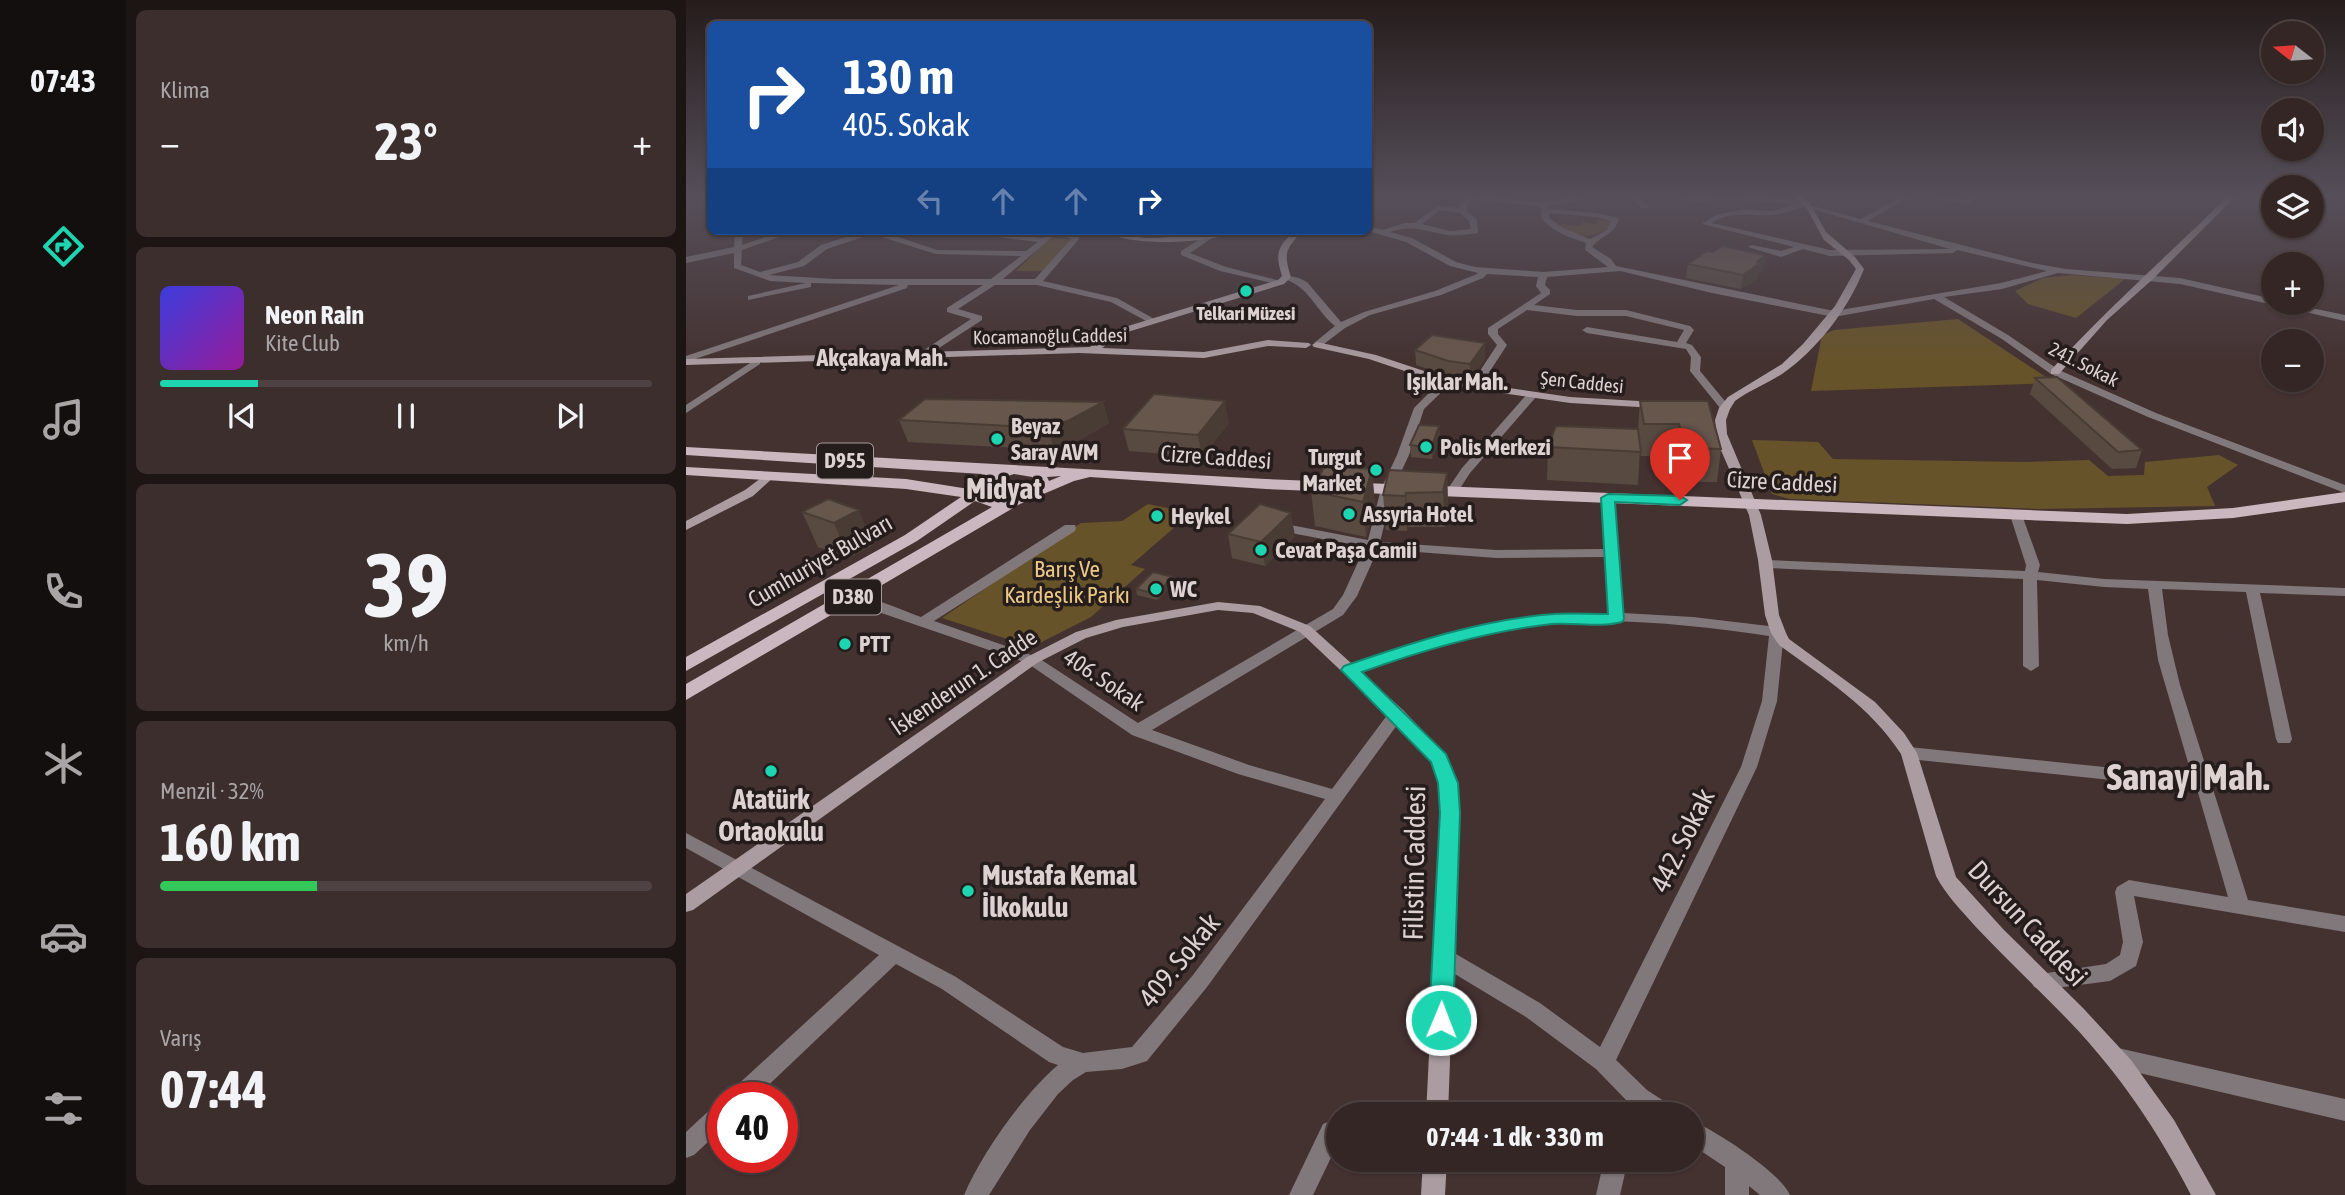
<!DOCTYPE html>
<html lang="tr">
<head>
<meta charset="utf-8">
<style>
	:root { --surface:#332625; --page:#3b2e2d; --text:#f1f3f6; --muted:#a9a5a7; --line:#4e4342; --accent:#1dd5b1 }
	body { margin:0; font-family:"Asap Condensed",sans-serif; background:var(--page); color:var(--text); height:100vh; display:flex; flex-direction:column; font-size:26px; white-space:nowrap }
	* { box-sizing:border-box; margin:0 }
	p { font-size:23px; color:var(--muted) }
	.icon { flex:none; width:38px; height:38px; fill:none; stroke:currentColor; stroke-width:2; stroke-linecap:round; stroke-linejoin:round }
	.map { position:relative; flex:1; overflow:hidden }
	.side { display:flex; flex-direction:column; gap:10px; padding:10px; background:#1c1514; width:560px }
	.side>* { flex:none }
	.banner { position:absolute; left:21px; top:21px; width:665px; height:214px; border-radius:10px; box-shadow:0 2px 5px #0004,0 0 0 2px var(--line); background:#1a4fa0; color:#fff; overflow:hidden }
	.needle { width:46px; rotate:287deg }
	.fabs { position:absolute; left:1575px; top:21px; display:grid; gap:14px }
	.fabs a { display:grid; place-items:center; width:63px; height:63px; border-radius:50%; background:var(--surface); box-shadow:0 2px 5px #0004,0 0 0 2px var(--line); font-size:35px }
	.speed { position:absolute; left:21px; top:1082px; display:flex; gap:14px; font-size:35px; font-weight:700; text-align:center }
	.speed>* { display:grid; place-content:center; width:91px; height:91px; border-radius:50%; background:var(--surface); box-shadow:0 2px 5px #0004,0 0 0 2px var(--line); line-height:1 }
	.speed .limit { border:10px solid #d22; background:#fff; color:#111 }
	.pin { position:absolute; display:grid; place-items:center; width:60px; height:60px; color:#fff; margin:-72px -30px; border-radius:50% 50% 50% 0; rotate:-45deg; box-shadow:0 0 7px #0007 }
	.pin .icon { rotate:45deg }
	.me { position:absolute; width:77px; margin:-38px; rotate:1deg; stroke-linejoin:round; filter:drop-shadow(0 0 5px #0008) }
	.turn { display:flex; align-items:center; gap:24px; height:147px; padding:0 21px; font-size:32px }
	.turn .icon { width:91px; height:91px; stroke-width:2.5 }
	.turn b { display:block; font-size:49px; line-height:60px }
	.lanes { display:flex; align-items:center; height:66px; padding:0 21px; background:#0003; justify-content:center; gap:35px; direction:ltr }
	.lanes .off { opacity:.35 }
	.big { font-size:52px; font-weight:700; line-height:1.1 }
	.side .widget { flex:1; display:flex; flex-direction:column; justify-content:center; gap:10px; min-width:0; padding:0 24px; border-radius:10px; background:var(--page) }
	.side .dial { align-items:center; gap:0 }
	.dial b { font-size:91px; line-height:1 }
	.song { display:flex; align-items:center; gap:21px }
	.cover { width:84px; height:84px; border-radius:10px; background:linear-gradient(135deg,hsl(240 70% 55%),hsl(300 70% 35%)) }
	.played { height:7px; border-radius:4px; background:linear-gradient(90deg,var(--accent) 20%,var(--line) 20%) }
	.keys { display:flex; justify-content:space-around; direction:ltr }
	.heat { display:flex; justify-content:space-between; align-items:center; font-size:38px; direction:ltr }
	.charge { height:10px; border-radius:5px; background:linear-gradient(90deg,#34c759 32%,var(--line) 0) }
	.trip { position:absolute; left:640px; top:1102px; width:378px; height:70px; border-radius:35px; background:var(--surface); box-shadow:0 2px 5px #0004,0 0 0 2px var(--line); font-weight:700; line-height:70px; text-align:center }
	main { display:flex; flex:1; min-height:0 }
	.tab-bar { display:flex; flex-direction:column; width:126px; justify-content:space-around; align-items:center; background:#140f0f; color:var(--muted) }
	.tab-bar .icon { width:49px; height:49px }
	.tab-bar .current { color:var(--accent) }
	.tab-bar b { font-size:32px; color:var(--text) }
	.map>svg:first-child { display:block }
	.green { fill:#67532a }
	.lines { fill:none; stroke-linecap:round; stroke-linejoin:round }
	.street { fill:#81787b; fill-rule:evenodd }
	.secondary { fill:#aa9ca1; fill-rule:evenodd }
	.primary { fill:#cab7bf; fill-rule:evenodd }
	.wall { fill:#594a41 }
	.shaded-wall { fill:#483c35 }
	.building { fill:#67564c; stroke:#483c35; stroke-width:2 }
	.route { fill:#1dd5b1; stroke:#138a73; stroke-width:2 }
	.poi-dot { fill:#1dd5b1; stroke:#251c1c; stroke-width:2.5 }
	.labels { text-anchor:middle; stroke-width:7; stroke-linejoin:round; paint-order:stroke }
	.far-poi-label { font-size:19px; font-weight:bold; fill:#ded2d1; stroke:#251c1c }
	.far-street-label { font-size:19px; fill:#ded2d1; stroke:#251c1c }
	.shield { fill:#251c1c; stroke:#a69b9b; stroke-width:2 }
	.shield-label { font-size:21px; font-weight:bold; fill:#ded2d1 }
	.poi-label { font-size:23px; font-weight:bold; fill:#ded2d1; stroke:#251c1c; text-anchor:start }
	.street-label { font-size:23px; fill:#ded2d1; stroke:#251c1c }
	.park-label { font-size:23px; fill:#ebc885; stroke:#251c1c }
	.far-district-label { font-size:24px; font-weight:bold; fill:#ded2d1; stroke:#251c1c }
	.near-poi-label { font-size:28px; font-weight:bold; fill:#ded2d1; stroke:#251c1c }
	.near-street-label { font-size:28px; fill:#ded2d1; stroke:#251c1c }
	.district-label { font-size:30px; font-weight:bold; fill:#ded2d1; stroke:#251c1c }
	.near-district-label { font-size:37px; font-weight:bold; fill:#ded2d1; stroke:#251c1c }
</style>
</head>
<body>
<main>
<nav class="tab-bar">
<b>07:43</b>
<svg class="icon current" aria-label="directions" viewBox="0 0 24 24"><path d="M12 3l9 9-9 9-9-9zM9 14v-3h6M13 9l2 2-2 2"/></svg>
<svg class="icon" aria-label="music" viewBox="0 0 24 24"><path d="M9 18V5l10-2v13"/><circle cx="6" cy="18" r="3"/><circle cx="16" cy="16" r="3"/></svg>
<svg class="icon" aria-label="phone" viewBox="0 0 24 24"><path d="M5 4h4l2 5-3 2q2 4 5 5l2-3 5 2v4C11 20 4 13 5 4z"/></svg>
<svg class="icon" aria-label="climate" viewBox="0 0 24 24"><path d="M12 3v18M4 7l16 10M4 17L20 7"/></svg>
<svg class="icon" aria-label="car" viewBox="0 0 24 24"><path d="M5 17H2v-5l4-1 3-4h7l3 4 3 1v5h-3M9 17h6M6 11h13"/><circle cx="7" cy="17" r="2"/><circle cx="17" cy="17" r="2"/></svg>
<svg class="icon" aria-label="filters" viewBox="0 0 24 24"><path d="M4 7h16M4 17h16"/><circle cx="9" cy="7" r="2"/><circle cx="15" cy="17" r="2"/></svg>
</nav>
<section class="side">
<div class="widget"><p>Klima</p>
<div class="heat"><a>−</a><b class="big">23°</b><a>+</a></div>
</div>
<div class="widget">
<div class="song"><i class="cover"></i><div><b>Neon Rain</b><p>Kite Club</p></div></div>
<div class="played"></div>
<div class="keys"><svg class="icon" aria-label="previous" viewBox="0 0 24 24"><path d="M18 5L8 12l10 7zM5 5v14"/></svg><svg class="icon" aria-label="pause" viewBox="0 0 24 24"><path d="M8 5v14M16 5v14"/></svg><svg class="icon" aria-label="next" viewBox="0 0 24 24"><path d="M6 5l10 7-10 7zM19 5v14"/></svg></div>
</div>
<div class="widget dial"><b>39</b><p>km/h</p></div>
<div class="widget"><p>Menzil · 32%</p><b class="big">160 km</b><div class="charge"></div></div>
<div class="widget"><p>Varış</p><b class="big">07:44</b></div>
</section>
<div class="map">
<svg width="1659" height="1195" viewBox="0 0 1659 1195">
	<rect width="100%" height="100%" fill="#443231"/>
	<path class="green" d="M912 219 926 221 925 227C907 238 893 240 874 226L876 224 894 226 897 222 909 224Z
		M364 238 387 239 356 271H330Z
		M1385 275 1439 279 1390 318 1342 304 1329 291 1357 278Z
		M1272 319 1369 383 1125 391 1136 335 1148 330Z
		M1066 440 1132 442 1147 459 1340 462 1403 460 1422 476 1458 475 1459 462 1533 455 1552 465 1521 487 1529 506 1352 509 1104 499 1086 494Z
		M462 504 505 513 445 565 459 569 405 617 346 647 256 618 395 523 436 521Z"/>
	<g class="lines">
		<path class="street" d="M779 196 856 202 900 196 887 202 860 206 863 209 910 213 933 218C930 234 915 235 906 247L925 259 930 266 1148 311 1315 283 1361 271 1271 250 1267 253 1144 256 1117 249 1095 257 1062 247 1066 245 1095 251 1108 247 1016 224 1030 215 1059 209 1086 211 1108 204 1035 198 1013 202 990 196C1030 196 1069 197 1109 200L1112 203 1124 201V205C1112 208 1098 214 1086 215 1065 217 1045 210 1026 223L1144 250 1264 249 1123 208 1127 206 1175 219 1216 196H1225L1182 221 1346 263 1380 269 1494 278 1587 299V303H1601L1659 315V321L1494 284 1372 273 1316 289 1258 297 1322 335 1373 370 1470 413 1659 485V493L1462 417 1365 374 1316 339 1248 299 1148 317 1026 293 934 271 861 277 859 285 864 290V294L848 305 891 310H940L1004 326 1008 330 1000 343 1006 345 1015 357 1014 371 1043 406 1038 409 1034 408 1004 371 1005 357 1000 349 901 333 896 330 901 327 991 342 998 330 940 316H891L841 310 812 329V334L821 345 793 388H785L784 386 811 345 802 334V328L855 293 850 286 852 277 801 274 797 278 755 295 684 315 659 328 634 347H628V343L649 326C630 311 623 286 598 279V275L613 278 621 282 655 322 678 312 749 291 791 274 792 273 764 266 720 242 682 231V226L696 230 719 223H728L752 206 773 208ZM785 199 852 206 856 210 855 218C867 232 883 237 900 243L899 250 922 267 857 272 789 267 770 262 726 238 704 232C729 224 739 232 762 235 772 236 783 234 792 233L791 220 780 210ZM754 210 774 213 783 221 785 229 764 231 736 224ZM863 213 910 217 925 221 921 230 904 239 877 228 863 218Z
			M943 196H951L964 207 957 209Z
			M1238 196 1281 200 1286 196H1294L1283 204Z
			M49 231H57L56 245 98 231H110L56 250 55 265 74 272 112 262 135 245 179 231H194L251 250 340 251 352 242 295 235 291 233 299 231 357 238 364 231H379L394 238 357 281 431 298 470 320 462 322 425 302 351 285H309L272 309 296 316V320L236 359 231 356 232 354 285 319 261 312V308L297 285H222L221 288 0 362V356L213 285 125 283V287L62 300V296L120 283 84 281 48 268V253L0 263V257L48 247ZM371 233 385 239 349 279H317ZM186 234 250 254 335 256 305 279H148L83 275 118 266 141 249Z
			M525 232 532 234 504 253 540 267 599 282 595 285 534 271 495 255V251Z
			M70 359 74 360V364L0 413V405Z
			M760 379 764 380V384L738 409 723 455 707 489 694 542 810 550 919 549 916 498 922 494 928 498 937 613 1007 617 1091 627 1098 632 1091 701 1071 767 930 1060 961 1090 987 1107 990 1115H933L940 1100 910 1069 840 1017 749 962 746 956 749 950 756 947 763 950 854 1003 914 1047 1055 767 1076 701 1083 636C993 623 902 613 813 631 762 641 714 661 664 675L659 674 656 670 659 666C745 637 830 614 922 613L919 557 810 558 692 549 671 596 657 615 466 730 563 765 646 789 705 710H717L719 714 521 987 461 1061 436 1069 400 1072 387 1080 372 1094 344 1130 303 1195H278C296 1153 337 1095 372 1065L363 1062 256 989 210 964 70 1097H43L46 1090 193 955 0 848V833L270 977 377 1047 397 1053 446 1047 507 975 639 799 552 774 446 735 341 663 178 607 158 602 156 599 158 596C179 592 215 610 235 617L379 525H389L390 528 389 531 248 621 351 657 452 723 647 609 657 595 679 547 589 530 583 526 589 522 682 540 695 489 711 455 728 408 756 380Z
			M846 392 850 393V397L784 473 771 493H763L761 490 776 468 842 393Z
			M1330 511 1336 515 1354 565 1352 572 1418 579 1659 588V596L1574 593 1606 739 1604 743H1592L1590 739 1560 592 1476 589 1482 635 1494 685 1562 900 1659 916V932L1448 896 1457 942 1450 966 1424 981 1355 990 1348 987 1345 981 1348 975 1420 964 1434 955 1437 942 1429 892 1431 887 1443 880 1542 897 1511 789 1223 759 1217 757 1215 753 1217 749 1223 747 1506 776 1472 660 1462 589 1418 587 1351 580 1353 666 1345 671 1337 666V579L1080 568 1073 564 1080 560 1339 571 1340 565 1324 515Z
			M1432 1048 1659 1099V1121L1432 1068 1424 1065 1421 1058 1424 1051Z
			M37 1102V1128L8 1155 0 1158V1132L29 1105Z
			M653 1117V1141L627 1195H603L637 1124Z
			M1006 1121C1029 1130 1095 1173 1104 1195H1074L1063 1186V1195H1039V1167L1006 1145Z
			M918 1160H942L934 1195H910Z"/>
		<path class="secondary" d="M0 196H5L0 199Z
			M1107 196H1116L1124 203 1140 232 1169 257 1178 269C1163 308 1131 350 1096 374 1080 384 1064 390 1049 401L1044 409 1040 420 1041 434 1075 515 1086 560 1093 615 1100 633 1103 639 1189 702 1218 733 1231 753 1270 877 1317 929 1397 1008 1445 1060 1488 1120 1530 1195H1505C1472 1131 1433 1073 1383 1021 1352 989 1320 959 1289 926 1275 910 1260 895 1250 876L1215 754C1185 707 1137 677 1093 645L1085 633 1079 615 1072 560 1063 515 1031 441 1029 420 1033 408 1042 397 1096 364 1117 344 1149 306 1170 269 1163 260 1138 240 1121 209Z
			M1542 196H1550L1467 279 1421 320 1373 374H1365V370C1421 309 1483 254 1542 196Z
			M420 231C435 231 448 238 463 238 493 238 522 231 552 231 529 243 442 248 420 231Z
			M608 231H616C600 250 597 252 605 277L598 284 435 334 416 348 518 352 582 340 623 343 625 345 620 348 582 346 518 358 393 353 0 365V359L404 347 429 330 592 280 596 276C589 253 591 248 608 231Z
			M631 342 690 355 762 379 884 397 970 402 975 405 970 408 884 403 760 385 683 359 628 347 626 345Z
			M83 472 89 476 67 496 0 530V521L59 490Z
			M532 602 574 606 624 626 717 710 759 754 771 783 773 813 762 1115H740L755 813 753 783 746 761 705 718 614 632 567 613 532 610 437 627 400 638 351 663 7 910 0 912V894L341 657 390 632 430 620Z
			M737 1160H761L759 1195H735Z"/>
		<path class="primary" d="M0 447 580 479 1441 514 1547 508 1659 492V502L1547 518 1441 524 580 489 404 477 388 481 334 504 0 700V684L306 507 289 501 231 541 0 671V657L219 535 275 497 220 489 0 475V467L220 479 283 489 296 474 0 455ZM328 474 346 477 348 481C337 496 313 505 297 493L304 482ZM375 476 363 481 361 477Z"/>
	</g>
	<path class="wall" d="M1002 264 1077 269 1072 273V278L1055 289 1000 278Z
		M799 343V358L785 380 763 376 730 365 729 350Z
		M1349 378 1456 450 1450 468 1426 469 1344 394Z
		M954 401 1035 449 1031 482H995L990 456H955L954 448 952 485 861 480 862 447 952 429Z
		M417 402 423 423 390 442 368 450 222 442 213 420Z
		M543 423 516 457 443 451 437 429Z
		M753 426 754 437 746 459 725 457 724 445Z
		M761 473 762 507 759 527H722L721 531 700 530 697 495Z
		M625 491 689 503 680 537 629 526Z
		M142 499 187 545 163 558 132 547 116 512Z
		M542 534 609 536 579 566 546 558Z
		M488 583 471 600 451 595 450 589Z"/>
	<path class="shaded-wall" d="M682 196H708V197L702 202V210L682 219Z
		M1079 255 1077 269 1072 273V278L1055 289 1057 275Z
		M799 343V358L785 380 784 364Z
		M539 401 543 423 516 457 512 435Z
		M417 402 423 423 390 442 368 450 362 428Z
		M753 426 754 437 746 459 745 448Z
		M686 469 689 503 680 537 677 502Z
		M761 473 762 507 759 527 757 492Z
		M720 493 722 527 721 531 719 496Z
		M173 510 187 545 163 558 148 523Z
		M605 513 609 536 579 566 575 542Z
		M487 577 488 583 471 600 470 594Z"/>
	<path class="building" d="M1037 246 1079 255 1071 262 1073 264 1057 275 1002 264 1021 251 1027 252Z
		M746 335 799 343 784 364 762 361 729 350Z
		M1371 377 1456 450 1432 452 1349 378Z
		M468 394 539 401 512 435 437 429Z
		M239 399 417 402 384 420 362 428 213 420Z
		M954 401H1022L1035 449 999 448 993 424H958Z
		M733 425 753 426 745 448 724 445Z
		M870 426 952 429 955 452 862 447Z
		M639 466 686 469 677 502 625 491Z
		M703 470 761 473 757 492 720 493 719 496 697 495Z
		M142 499 173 510 148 523 116 512Z
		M574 504 605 513 575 542 542 534Z
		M467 572 487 577 470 594 450 589Z"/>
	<linearGradient id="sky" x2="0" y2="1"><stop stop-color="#251c1b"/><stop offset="0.54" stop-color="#564f5a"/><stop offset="1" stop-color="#564f5a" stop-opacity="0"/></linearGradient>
	<rect width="1659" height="363" fill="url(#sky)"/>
	<path class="route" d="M922 494 994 496 1001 500 994 505 929 502 938 619 936 622C914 628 888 622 866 624 801 631 737 650 676 672L760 754 772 783 774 813 767 1020 763 1028 755 1031 746 1028 743 1020 754 813 752 783 745 762 655 670 658 666C725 643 796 619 868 614 886 613 904 614 922 614L915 498Z"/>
	<g class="poi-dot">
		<circle cx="560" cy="291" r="7"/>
		<circle cx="311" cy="439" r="7"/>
		<circle cx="740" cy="447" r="7"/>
		<circle cx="690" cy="470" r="7"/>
		<circle cx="663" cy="514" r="7"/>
		<circle cx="471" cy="516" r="7"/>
		<circle cx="575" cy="550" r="7"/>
		<circle cx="470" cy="589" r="7"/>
		<circle cx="159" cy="644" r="7"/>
		<circle cx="85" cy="771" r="7"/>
		<circle cx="282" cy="891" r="7"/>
	</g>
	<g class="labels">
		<g class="far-poi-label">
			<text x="560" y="320">Telkari Müzesi</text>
		</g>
		<g class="far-street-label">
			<text transform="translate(364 336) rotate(-1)" y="7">Kocamanoğlu Caddesi</text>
			<text transform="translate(1398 364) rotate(27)" y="7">241. Sokak</text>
			<text transform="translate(896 382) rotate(6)" y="7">Şen Caddesi</text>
		</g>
		<g class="shield">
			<rect x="131" y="443.5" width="56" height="35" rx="5"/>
			<rect x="139" y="579.5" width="56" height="35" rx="5"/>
		</g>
		<g class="shield-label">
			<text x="159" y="468">D955</text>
			<text x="167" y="604">D380</text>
		</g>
		<g class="poi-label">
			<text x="325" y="434">Beyaz<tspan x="325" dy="26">Saray AVM</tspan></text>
			<text x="754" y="455">Polis Merkezi</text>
			<text x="676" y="465" text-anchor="end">Turgut<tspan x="676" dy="26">Market</tspan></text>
			<text x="677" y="522">Assyria Hotel</text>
			<text x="485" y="524">Heykel</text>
			<text x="589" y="558">Cevat Paşa Camii</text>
			<text x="484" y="597">WC</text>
			<text x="173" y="652">PTT</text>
		</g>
		<g class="street-label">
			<text transform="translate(530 457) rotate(4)" y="8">Cizre Caddesi</text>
			<text transform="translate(1096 482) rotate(3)" y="8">Cizre Caddesi</text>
			<text transform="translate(134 561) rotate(-30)" y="8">Cumhuriyet Bulvarı</text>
			<text transform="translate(418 680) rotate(34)" y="8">406. Sokak</text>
			<text transform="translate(278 682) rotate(-34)" y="8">İskenderun 1. Cadde</text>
		</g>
		<g class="park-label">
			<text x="381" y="577">Barış Ve<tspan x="381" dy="26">Kardeşlik Parkı</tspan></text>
		</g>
		<g class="far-district-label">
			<text x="196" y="366">Akçakaya Mah.</text>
			<text x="771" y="390">Işıklar Mah.</text>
		</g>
		<g class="near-poi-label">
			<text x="85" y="809">Atatürk<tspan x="85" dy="32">Ortaokulu</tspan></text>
			<text x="296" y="885" text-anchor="start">Mustafa Kemal<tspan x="296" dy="32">İlkokulu</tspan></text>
		</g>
		<g class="near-street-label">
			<text transform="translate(996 840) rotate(-64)" y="10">442. Sokak</text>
			<text transform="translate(728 863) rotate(-89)" y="10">Filistin Caddesi</text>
			<text transform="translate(1342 923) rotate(47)" y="10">Dursun Caddesi</text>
			<text transform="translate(493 960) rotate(-51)" y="10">409. Sokak</text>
		</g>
		<g class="district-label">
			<text x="318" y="499">Midyat</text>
		</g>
		<g class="near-district-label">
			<text x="1502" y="790">Sanayi Mah.</text>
		</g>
	</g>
</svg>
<div class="fabs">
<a><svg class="needle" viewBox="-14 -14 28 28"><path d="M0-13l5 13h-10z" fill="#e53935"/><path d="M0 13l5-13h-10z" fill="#a9a5a7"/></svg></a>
<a><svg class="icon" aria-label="sound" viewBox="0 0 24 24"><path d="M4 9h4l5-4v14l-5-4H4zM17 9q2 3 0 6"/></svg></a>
<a><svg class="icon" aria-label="layers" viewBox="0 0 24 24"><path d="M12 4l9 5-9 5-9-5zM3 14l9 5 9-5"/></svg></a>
<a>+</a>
<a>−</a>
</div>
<div class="speed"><div class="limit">40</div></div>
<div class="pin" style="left:994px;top:500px;background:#d93025"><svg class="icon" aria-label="arrive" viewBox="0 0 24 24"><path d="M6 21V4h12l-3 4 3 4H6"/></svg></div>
<svg class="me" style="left:755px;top:1020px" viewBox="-20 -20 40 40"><circle r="17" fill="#1dd5b1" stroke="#fff" stroke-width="3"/><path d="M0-11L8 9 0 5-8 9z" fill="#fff"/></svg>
<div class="trip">07:44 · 1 dk · 330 m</div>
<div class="banner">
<div class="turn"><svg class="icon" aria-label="right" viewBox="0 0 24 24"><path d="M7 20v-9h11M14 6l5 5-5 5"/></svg><div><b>130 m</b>405. Sokak</div></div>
<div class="lanes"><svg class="icon off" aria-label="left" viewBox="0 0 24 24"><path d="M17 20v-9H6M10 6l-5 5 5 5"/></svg><svg class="icon off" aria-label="ahead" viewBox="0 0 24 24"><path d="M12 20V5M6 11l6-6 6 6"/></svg><svg class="icon off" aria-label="ahead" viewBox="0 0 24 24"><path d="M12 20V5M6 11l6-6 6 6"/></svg><svg class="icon" aria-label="right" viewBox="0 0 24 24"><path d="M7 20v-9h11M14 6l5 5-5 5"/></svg></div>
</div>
</div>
</main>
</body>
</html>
